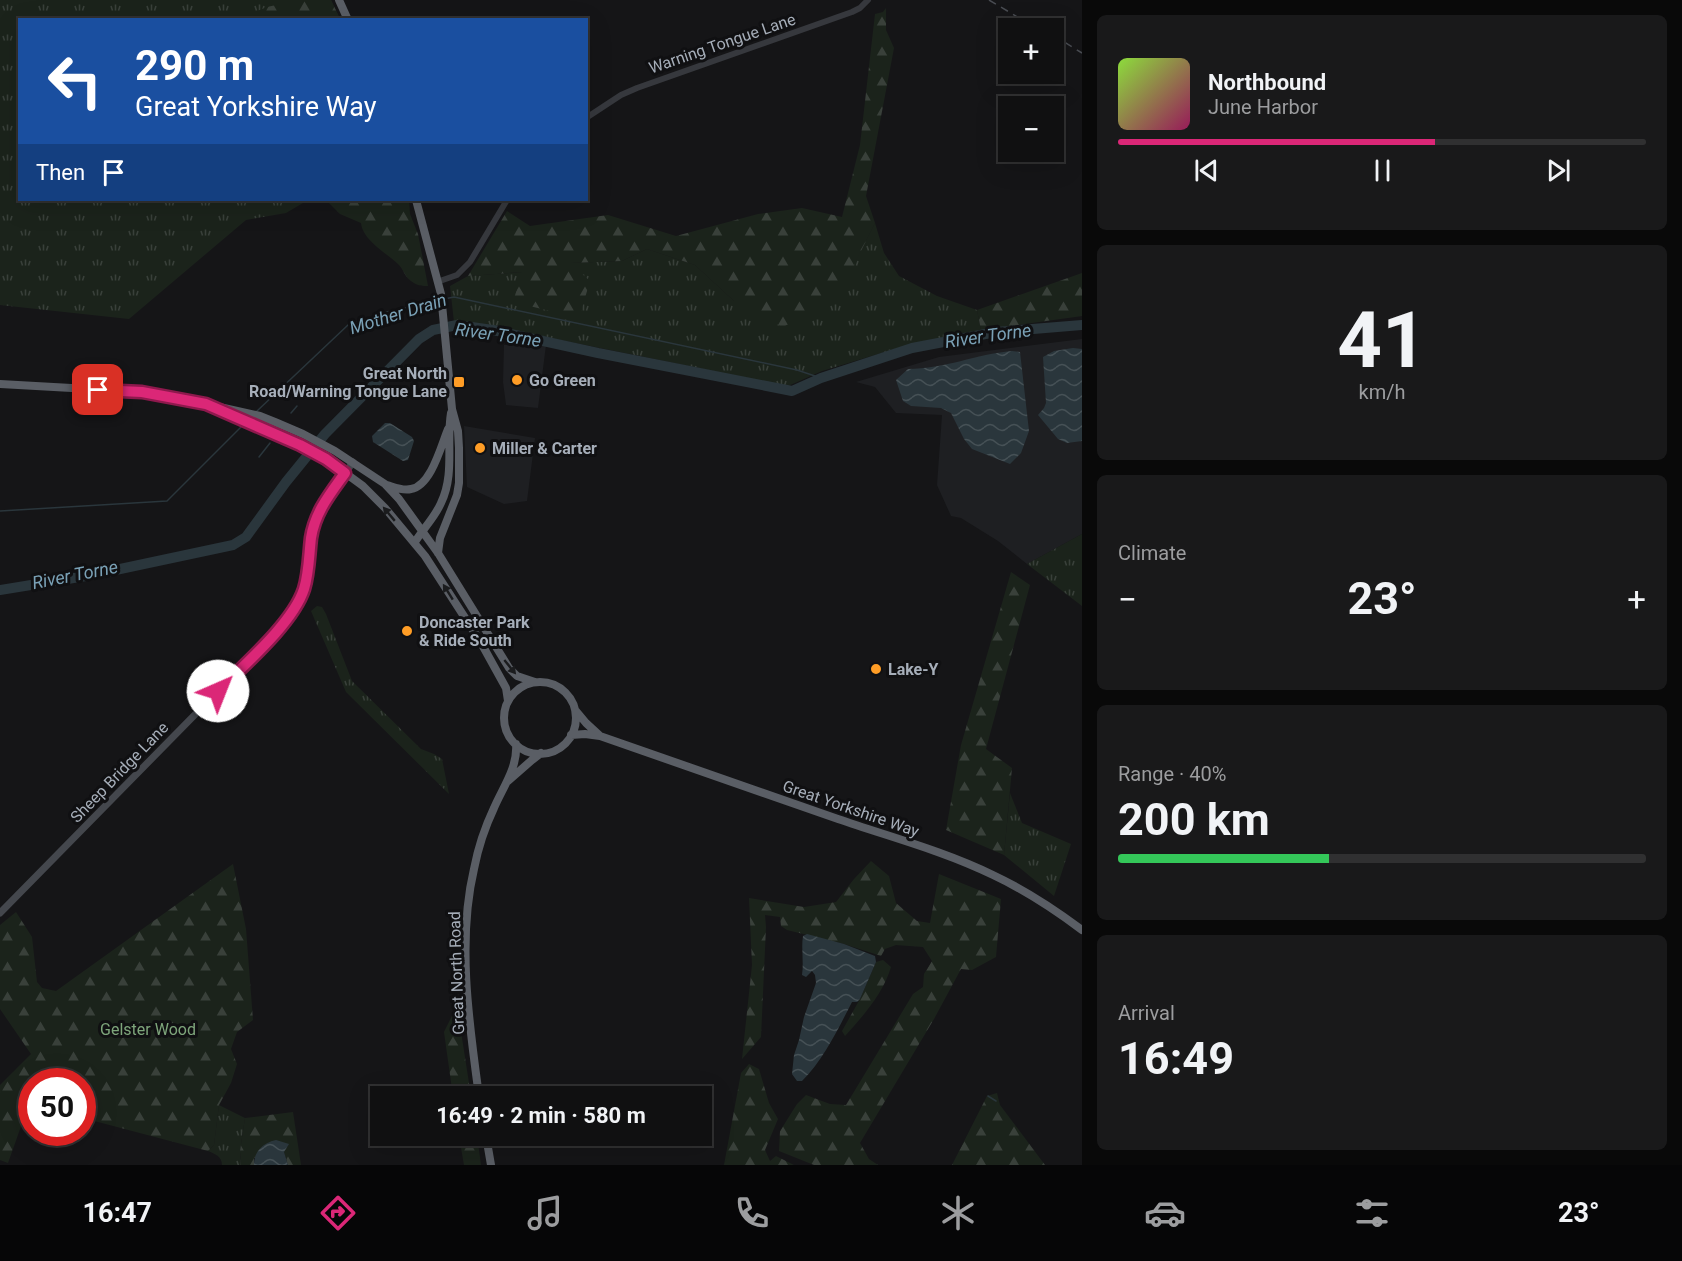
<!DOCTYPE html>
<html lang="en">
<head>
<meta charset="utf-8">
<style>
	:root { --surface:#101011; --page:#19191a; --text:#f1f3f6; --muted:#9c9d9f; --line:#303031; --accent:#db2777 }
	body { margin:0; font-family:Roboto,sans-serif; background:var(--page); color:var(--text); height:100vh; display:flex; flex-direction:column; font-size:22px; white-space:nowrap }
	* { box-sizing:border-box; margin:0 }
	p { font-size:20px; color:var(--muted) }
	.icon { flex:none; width:33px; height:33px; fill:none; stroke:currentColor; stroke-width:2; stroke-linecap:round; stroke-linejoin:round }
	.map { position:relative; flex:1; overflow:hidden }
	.sheet { display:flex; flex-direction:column; gap:15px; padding:15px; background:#090909; width:600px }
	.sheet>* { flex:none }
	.hud { position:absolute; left:18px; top:18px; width:570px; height:183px; border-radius:0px; box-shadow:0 6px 24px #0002,0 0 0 2px var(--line); background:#1a4fa0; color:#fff; overflow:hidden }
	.controls { position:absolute; left:998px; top:18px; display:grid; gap:12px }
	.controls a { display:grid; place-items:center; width:66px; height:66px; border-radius:0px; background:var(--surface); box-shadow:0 6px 24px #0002,0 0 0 2px var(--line); font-size:30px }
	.speed { position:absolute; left:18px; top:1068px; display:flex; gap:12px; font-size:30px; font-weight:700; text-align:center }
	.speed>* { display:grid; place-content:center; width:78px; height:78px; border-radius:50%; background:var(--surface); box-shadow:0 6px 24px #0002,0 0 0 2px var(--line); line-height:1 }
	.speed .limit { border:9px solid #d22; background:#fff; color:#111 }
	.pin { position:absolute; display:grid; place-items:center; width:51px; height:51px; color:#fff; margin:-26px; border-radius:12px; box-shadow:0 3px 9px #0006 }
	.me { position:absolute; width:66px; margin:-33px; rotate:44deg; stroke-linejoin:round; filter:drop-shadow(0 0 4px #0008) }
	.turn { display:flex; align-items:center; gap:21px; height:126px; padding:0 18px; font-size:27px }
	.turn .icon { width:78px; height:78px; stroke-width:2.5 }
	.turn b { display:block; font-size:42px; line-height:51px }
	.then { display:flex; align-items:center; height:57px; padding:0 18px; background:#0003; gap:12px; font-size:22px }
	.big { font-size:45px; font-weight:700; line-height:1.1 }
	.sheet .card { flex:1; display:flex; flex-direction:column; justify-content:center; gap:9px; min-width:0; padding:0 21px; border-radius:9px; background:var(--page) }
	.sheet .dial { align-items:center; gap:0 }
	.dial b { font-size:78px; line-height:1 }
	.song { display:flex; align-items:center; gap:18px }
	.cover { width:72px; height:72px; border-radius:9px; background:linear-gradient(135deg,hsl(90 70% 55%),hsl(330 70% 35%)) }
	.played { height:6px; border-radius:3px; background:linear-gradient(90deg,var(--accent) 60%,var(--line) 60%) }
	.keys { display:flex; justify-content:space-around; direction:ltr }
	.heat { display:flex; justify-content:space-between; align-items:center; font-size:33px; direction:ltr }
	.charge { height:9px; border-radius:4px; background:linear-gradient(90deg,#34c759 40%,var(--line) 0) }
	.trip { position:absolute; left:370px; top:1086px; width:342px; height:60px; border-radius:0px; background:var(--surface); box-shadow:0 6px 24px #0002,0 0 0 2px var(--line); font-weight:700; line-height:60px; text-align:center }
	.dock { display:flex; height:96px; justify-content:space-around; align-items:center; background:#060607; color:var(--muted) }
	.dock .icon { width:42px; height:42px }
	.dock .active { color:var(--accent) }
	.dock b { font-size:27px; color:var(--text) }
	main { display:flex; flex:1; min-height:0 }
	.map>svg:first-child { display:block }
	.built { fill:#1e1f22 }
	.grass { fill:url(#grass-tufts) }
	.forest { fill:url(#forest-firs) }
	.water { fill:url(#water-waves) }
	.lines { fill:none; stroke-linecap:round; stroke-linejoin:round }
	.stream { stroke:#2a363c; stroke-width:1.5 }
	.river { stroke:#2a363c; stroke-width:10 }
	.tertiary { stroke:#36383d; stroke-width:6 }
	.secondary { stroke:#44474d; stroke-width:7 }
	.trunk { stroke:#5a5e65; stroke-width:8 }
	.rail { stroke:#494c52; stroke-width:1.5; stroke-dasharray:8 6; stroke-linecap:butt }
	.oneway { fill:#1b1c1e }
	.route-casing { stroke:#8e194d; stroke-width:15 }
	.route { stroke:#db2777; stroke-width:10 }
	.poi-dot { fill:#ff9d26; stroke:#101012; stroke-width:2 }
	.labels { text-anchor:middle; stroke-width:6; stroke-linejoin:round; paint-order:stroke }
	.street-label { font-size:16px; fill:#a6aeb9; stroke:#101012 }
	.poi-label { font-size:16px; font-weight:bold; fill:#a6aeb9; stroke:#101012; text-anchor:start }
	.park-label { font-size:16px; fill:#7ea57b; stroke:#101012 }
	.water-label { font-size:18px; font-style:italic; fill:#7aa1b6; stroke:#101012 }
</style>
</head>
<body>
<main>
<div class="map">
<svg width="1082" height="1165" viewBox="0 0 1082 1165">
	<defs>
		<pattern id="grass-tufts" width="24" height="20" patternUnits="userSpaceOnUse" patternTransform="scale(1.5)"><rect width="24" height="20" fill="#1b231b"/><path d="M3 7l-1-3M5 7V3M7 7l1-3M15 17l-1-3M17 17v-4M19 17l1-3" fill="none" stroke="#39403a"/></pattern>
		<pattern id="forest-firs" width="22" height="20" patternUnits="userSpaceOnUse" patternTransform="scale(1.5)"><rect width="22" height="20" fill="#1b231b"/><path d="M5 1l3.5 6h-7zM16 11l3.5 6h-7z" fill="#39403a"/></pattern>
		<pattern id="water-waves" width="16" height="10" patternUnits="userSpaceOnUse" patternTransform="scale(1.5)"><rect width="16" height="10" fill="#2a363c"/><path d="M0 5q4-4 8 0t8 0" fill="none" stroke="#465156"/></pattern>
	</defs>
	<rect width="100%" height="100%" fill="#151517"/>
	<path class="built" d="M1082 339V534L1027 564 998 541 961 518 951 516 937 485 942 415 896 413 875 387 856 382 939 357Z
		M504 345H546L538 408 506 405 503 382Z
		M464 426 535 438 527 501 504 504 467 487Z"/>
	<path class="grass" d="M0 0H331L340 19 20 20V200H308L286 213 246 220 129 319 0 305Z
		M875 223 884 253 899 276 937 296 977 310 981 330 911 344 822 371 788 386 482 324 454 322 450 286 468 276 523 272 569 263 622 261 647 249 695 265 734 301 842 287Z
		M1082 534V606L1027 564Z
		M317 606 322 607 326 614 352 681 421 749 434 754 442 759 449 794 346 692 311 611Z
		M1010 793 1022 823 1071 844 1054 896 1004 855Z
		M219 1105 245 1118 240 1151 241 1165H222C222 1156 215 1154 208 1151L214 1145Z"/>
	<path class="forest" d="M291 0H331L340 19H246L247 15 267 7 290 2Z
		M886 8V30L894 48 866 196 875 223 843 287 813 314 782 327 734 301 695 265 647 249 622 261 570 263 590 281 579 318 513 302 522 272 468 276 507 211 530 226 608 215 676 236 758 214 802 208 842 217 860 145 875 14 883 12Z
		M326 200H409L410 214 418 234 428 286C423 286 419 286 414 283 405 278 405 272 399 265 387 253 363 241 361 223L340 214Z
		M1082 273V316L981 330 977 310Z
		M1011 572 1030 585 986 749 1012 768 1004 855 946 830 961 745Z
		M871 861 889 876 896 903 917 921 930 923 939 874 1001 899 996 957 972 970 961 969 934 1019 860 1143 869 1159 878 1165H814L779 1151 780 1131 797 1104 806 1095 830 1104 846 1105 913 994 923 987 924 974 932 961 923 947 896 945 885 949 881 956 844 944 787 930 781 926 780 917 765 915 766 927 761 1037 742 1059 752 965 749 898 804 907 836 902 854 879Z
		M233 864 246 929 253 1020 237 1032 231 1049 237 1064 231 1083 219 1105 214 1145 208 1151 83 1118 82 1082H32L31 1110 25 1115 8 1163 0 1160V1085L31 1054 0 1009V925L16 912 32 937 37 982 42 988 56 991Z
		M883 960 891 967C883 994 863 1016 845 1036L842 1031 860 999 876 962Z
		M457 1006 471 1096H453L444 1032Z
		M749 1064 759 1069 769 1103 778 1119 765 1150 770 1161 776 1156 794 1165H724L741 1073Z
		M997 1093 1000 1105 1045 1165H952L987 1096Z
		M293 1112 301 1165H288L284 1152 254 1158V1165H241L240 1151 245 1118Z
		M459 1136H477L481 1165H464Z"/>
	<path class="water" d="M1073 348 1082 349V441L1067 443 1058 439 1038 415 1044 408 1046 403 1043 357 1054 351Z
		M1012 351 1020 352 1029 431 1021 453 1010 464 972 449 964 439 951 413 941 408 911 406 903 401 896 380 908 369C945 369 976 354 1012 351Z
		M385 423H390L412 437 414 441 408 460 403 461 373 442 372 436Z
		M807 934 844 944 875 956 876 962 860 999 857 1002H852C838 1029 824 1059 802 1081H797L792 1074 794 1055 799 1040 804 1017 816 983 815 975 812 971 806 977 802 975C804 962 801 948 803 936Z
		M276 1140 289 1144 284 1152 288 1165H254C254 1151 263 1143 276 1140Z"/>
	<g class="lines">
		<path class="stream" d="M444 299 454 297 797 370 821 378
			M257 411 348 325 387 312 439 300
			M291 413 297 406
			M259 457 270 443
			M0 511 167 501 243 425
			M988 1096 996 1101"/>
		<path class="river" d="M0 590 92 575 233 545 246 537 286 482 325 434 419 339 433 330 457 325 493 330 598 353 792 391 821 378 912 348 996 332 1082 325"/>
		<path class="tertiary" d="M586 118 621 95 637 88 852 12 860 8 868 0
			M437 282 457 275 470 262 507 200"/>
		<path class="secondary" d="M0 913 285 623 304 590 311 537 320 509 353 462"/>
		<path class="trunk" d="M339 0 348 20
			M416 200 441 294 452 409 458 431 459 448V483L457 495 440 538 438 553
			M0 384 143 392 206 404 260 416 275 422 303 434 335 451 385 484 399 499 438 553 509 668 517 676 535 682
			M221 411 300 445 326 459 363 486 385 508 425 556 480 641 506 688 508 701
			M387 485C394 487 402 491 411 489 431 486 441 446 448 429
			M415 542C423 529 435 517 441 503 455 474 446 443 451 413
			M504 718a36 36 0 1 1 72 0a36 36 0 1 1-72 0Z
			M576 711 586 723 599 735
			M571 735 585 734 600 736C680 764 759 792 838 819 890 837 944 851 993 875 1025 890 1054 909 1082 930
			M508 781 532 760 541 753
			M479 1096C469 1023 457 941 474 869 478 848 485 827 494 808 503 787 518 767 516 744
			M486 1136 491 1165"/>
		<path class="rail" d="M989 0 1036 28
			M1053 35 1082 53"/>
	</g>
	<defs><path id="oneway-solid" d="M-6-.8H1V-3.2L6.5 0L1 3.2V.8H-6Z" transform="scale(1.5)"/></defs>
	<g class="oneway">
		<use href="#oneway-solid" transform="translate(389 514) rotate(-130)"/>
		<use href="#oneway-solid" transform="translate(448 592) rotate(-122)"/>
		<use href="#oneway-solid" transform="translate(510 667) rotate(51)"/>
	</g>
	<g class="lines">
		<defs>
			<path id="route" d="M98 390 142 392 206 404 300 445 326 459 345 473C330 494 315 512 311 538 309 555 309 573 304 589 293 623 244 665 218 691"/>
		</defs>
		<use href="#route" class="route-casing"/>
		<use href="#route" class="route"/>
	</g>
	<g class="poi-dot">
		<circle cx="517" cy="380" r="6"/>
		<rect x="453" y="376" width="12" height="12" rx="3"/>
		<circle cx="480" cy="448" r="6"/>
		<circle cx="407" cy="631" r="6"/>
		<circle cx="876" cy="669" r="6"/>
	</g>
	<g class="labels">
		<g class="street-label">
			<text transform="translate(722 43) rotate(-19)" y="6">Warning Tongue Lane</text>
			<text transform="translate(119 772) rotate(-46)" y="6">Sheep Bridge Lane</text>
			<text transform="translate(851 808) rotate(19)" y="6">Great Yorkshire Way</text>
			<text transform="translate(456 973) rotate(-92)" y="6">Great North Road</text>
		</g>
		<g class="poi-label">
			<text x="447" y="379" text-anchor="end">Great North<tspan x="447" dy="18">Road/Warning Tongue Lane</tspan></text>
			<text x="529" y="386">Go Green</text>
			<text x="492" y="454">Miller &amp; Carter</text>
			<text x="419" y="628">Doncaster Park<tspan x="419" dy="18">&amp; Ride South</tspan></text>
			<text x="888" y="675">Lake-Y</text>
		</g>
		<g class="park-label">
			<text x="148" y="1035">Gelster Wood</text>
		</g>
		<g class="water-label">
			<text transform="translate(398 314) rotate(-17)" y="6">Mother Drain</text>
			<text transform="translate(498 335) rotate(8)" y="6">River Torne</text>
			<text transform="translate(988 336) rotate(-8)" y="6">River Torne</text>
			<text transform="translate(75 575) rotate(-11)" y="6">River Torne</text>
		</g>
	</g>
</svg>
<div class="controls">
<a>+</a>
<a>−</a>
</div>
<div class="speed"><div class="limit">50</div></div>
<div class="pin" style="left:98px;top:390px;background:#d93025"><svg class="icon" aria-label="arrive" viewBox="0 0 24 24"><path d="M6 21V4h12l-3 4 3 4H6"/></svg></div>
<svg class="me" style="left:218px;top:691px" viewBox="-20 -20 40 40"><circle r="19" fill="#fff"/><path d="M0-13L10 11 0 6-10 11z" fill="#db2777"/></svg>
<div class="trip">16:49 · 2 min · 580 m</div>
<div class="hud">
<div class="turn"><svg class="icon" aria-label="left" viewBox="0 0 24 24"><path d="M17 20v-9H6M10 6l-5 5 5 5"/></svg><div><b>290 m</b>Great Yorkshire Way</div></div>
<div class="then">Then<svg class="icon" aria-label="arrive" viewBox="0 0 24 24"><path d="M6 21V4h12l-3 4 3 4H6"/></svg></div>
</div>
</div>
<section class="sheet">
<div class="card">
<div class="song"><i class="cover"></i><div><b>Northbound</b><p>June Harbor</p></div></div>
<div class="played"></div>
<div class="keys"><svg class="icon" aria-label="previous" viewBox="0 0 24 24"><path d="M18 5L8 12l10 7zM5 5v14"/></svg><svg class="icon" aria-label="pause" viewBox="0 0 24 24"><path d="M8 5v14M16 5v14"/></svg><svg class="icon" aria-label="next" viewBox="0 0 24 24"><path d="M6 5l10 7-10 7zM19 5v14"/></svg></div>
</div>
<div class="card dial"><b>41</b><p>km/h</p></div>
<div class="card"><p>Climate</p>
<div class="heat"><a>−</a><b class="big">23°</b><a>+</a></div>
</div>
<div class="card"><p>Range · 40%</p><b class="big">200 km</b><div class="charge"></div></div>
<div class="card"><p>Arrival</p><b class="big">16:49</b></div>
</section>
</main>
<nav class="dock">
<b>16:47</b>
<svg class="icon active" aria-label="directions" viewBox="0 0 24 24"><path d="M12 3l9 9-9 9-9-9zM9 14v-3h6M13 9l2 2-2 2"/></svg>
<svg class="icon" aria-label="music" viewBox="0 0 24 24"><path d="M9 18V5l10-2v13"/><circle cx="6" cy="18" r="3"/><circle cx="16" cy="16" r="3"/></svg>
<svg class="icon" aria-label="phone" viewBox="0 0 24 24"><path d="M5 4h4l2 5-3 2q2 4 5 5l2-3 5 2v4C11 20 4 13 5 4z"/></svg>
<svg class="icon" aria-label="climate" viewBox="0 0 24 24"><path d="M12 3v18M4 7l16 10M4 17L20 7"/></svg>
<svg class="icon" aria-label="car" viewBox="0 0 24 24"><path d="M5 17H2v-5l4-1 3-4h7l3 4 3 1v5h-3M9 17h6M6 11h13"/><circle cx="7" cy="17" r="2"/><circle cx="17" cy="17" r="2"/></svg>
<svg class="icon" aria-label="filters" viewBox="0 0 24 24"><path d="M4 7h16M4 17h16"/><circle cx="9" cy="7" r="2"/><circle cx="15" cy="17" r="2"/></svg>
<b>23°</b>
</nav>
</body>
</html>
